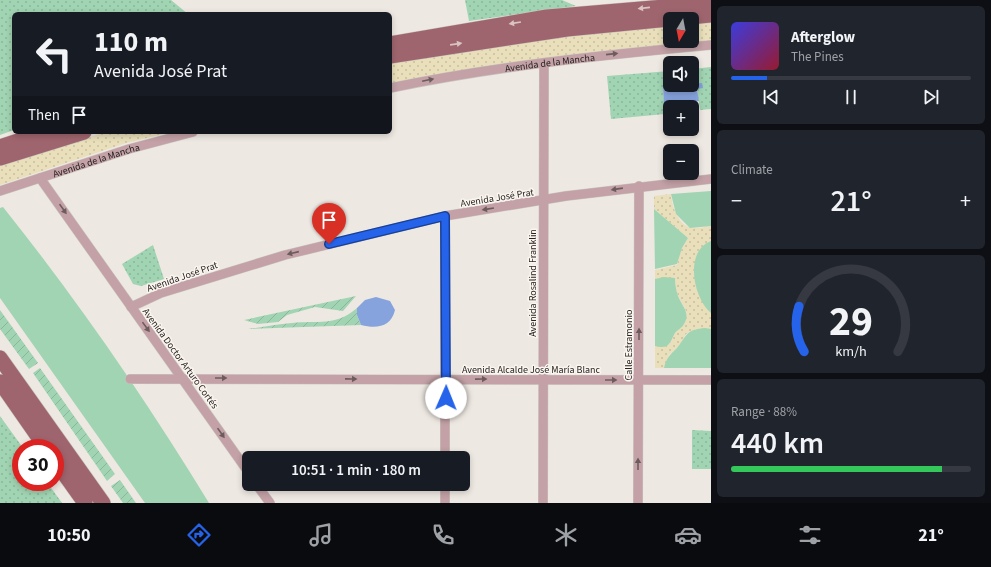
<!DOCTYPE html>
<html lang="en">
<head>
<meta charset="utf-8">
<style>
	:root { --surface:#171b24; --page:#20242c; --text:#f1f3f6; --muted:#9ea1a6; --line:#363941; --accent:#2563eb }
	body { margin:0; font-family:"Source Sans 3",sans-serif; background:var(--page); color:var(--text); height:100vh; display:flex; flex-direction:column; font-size:15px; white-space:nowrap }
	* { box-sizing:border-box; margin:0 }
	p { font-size:13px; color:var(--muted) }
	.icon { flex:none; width:22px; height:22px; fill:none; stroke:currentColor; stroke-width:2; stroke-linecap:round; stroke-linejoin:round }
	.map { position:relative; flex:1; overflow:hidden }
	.sheet { display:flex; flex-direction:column; gap:6px; padding:6px; background:#0d0f14; width:280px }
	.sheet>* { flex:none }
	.top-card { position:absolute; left:12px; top:12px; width:380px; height:122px; border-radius:6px; box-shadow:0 2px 6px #0003; background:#171b24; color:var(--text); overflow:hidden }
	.needle { width:26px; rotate:190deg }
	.tools { position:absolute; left:663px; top:12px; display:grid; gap:8px }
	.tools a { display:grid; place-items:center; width:36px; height:36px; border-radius:6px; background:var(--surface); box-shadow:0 2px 6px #0003; font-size:20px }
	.speed { position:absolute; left:12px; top:439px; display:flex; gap:8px; font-size:20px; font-weight:700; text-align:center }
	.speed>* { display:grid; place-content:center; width:52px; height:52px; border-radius:50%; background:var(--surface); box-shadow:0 2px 6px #0003; line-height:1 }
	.speed .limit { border:6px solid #d22; background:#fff; color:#111 }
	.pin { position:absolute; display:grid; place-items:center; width:34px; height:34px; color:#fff; margin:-41px -17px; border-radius:50% 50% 50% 0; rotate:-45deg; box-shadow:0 0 4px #0007 }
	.pin .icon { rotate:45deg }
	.me { position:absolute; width:44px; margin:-22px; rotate:1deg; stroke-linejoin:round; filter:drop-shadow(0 0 3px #0008) }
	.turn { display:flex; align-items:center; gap:14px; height:84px; padding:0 16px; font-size:18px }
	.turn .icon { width:52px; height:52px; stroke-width:2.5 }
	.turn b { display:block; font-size:28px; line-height:34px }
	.then { display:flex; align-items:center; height:38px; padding:0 16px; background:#0003; gap:8px; font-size:15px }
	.big { font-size:30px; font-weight:600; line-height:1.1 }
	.sheet .widget { flex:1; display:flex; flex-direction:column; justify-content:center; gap:6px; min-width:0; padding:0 14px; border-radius:6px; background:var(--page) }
	.sheet .dial { align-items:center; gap:0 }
	.dial svg { height:104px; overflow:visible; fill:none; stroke:var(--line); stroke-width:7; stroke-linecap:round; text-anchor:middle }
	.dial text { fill:var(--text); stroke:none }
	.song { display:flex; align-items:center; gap:12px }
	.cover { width:48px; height:48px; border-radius:6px; background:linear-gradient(135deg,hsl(240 70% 55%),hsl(350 70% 35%)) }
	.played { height:4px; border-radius:2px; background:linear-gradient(90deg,var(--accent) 15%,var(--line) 15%) }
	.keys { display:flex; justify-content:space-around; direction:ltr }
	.heat { display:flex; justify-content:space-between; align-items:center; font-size:22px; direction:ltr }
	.charge { height:6px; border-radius:3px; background:linear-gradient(90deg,#34c759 88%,var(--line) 0) }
	.trip { position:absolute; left:242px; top:451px; width:228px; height:40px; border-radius:6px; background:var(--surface); box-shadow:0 2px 6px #0003; font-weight:600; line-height:40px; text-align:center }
	.dock { display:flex; height:64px; justify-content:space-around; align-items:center; background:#090b0e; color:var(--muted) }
	.dock .icon { width:28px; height:28px }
	.dock .current { color:var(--accent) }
	.dock b { font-size:18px; color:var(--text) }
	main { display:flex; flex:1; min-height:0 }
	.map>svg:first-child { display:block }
	.grass { fill:url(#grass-dots) }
	.sand { fill:url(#sand-dots) }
	.park { fill:#a1d4b2 }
	.garden { fill:url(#garden-furrows) }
	.water { fill:#86a3dd }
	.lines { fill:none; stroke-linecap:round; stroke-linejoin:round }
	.street-casing { stroke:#cac5bf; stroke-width:10 }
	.primary-casing { stroke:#cac5bf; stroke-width:16 }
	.street { stroke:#c3a1a6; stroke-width:9 }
	.primary { stroke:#9f656e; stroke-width:15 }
	.oneway { fill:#dbc3c2 }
	.oneway2 { fill:#6d5c5d }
	.route-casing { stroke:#184099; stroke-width:10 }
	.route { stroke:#2563eb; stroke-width:7 }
	.labels { text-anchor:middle; stroke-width:3; stroke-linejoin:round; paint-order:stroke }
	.street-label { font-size:10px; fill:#262321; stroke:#fbf5ef }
</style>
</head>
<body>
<main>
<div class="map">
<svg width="711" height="503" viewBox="0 0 711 503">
	<defs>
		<pattern id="grass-dots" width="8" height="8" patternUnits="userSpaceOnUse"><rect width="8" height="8" fill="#a1d4b2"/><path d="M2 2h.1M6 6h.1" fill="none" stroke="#8ab699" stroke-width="1.8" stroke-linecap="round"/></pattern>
		<pattern id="sand-dots" width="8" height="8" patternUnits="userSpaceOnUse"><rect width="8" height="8" fill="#e9dfba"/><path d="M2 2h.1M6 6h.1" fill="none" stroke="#c8bfa0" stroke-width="1.8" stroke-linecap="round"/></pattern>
		<pattern id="garden-furrows" width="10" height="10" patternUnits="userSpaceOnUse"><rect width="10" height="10" fill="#a1d4b2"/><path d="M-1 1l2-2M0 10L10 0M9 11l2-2" fill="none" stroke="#8ab699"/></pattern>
	</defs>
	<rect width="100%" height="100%" fill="#eee8e2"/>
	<path class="grass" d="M0 0H171L188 14H14V130L0 135Z
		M465 0H562L576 6 469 21Z
		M711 67V109L700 110 697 89 692 84V69Z
		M670 71V85H684L663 88 665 114 611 119 607 76Z
		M153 245 164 279 141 286 133 284 122 264Z
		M0 416 23 448H21V482H47L62 503H0Z
		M692 430 711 431V469H692Z"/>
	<path class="sand" d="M711 22V42C603 48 496 63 390 83V64L520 42 670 25V41H692V24Z
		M106 132H172L126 143 0 185V166Z
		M671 194C672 206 677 222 689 227 694 229 705 227 711 226V329H696L686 334 680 345 669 355 664 368H655V346C671 349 670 343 675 333 678 329 683 327 685 322 690 311 682 305 678 296 676 290 675 284 675 278L655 279V270L677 265 681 250 688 238 654 209V196Z"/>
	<path class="park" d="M711 191V226L690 228 676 214 671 194Z
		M3 207C79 302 146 400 209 503H145L0 298V208Z
		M654 209 688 238 682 248 677 264 655 269Z
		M711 241V313C693 298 684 251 711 241Z
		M664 277 675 278C675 284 676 290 678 296 682 306 691 313 684 324 682 328 677 330 675 333 670 342 670 350 655 346V279Z
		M705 328 711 329V368H664C668 353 673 354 680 344 689 331 689 330 705 328Z"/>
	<path class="garden" d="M356 296 343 311 315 307 287 315 278 322 258 324 244 320Z
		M357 308V315L361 325 248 329C263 327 277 324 292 323 318 320 335 327 357 308Z
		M0 310 38 363 29 369 0 329Z
		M40 368 115 474 107 481 33 373Z
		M120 480 136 503H123L111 486Z"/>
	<path class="water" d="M702 83 703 88 697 89 699 101 664 105 663 87Z
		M376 297 390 301 395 310C391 327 377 329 361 325L357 315V308L365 300Z"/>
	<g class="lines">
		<defs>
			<g id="street">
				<path id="s1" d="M390 88C496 66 603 55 711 45"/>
				<path d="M40 178 249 473"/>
				<path id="s2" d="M0 191 129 149 193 132"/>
				<path d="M445 216V458"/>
				<path d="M131 307 161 293 285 255 445 216 566 196 711 179"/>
				<path d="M130 379 711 380"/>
				<path d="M256 484 270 503"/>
				<path d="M445 503V484"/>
				<path d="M543 503 544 63"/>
				<path d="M638 503 639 186"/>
			</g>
			<path id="primary" d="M390 44 547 17 711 3
				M390 56 567 29 711 15
				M0 147 45 132
				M0 158 84 132
				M0 358 103 503
				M0 382 46 448
				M55 461 85 503"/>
		</defs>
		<use href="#street" class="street-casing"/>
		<use href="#primary" class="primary-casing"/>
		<use href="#street" class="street"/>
		<use href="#primary" class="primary"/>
	</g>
	<defs><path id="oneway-solid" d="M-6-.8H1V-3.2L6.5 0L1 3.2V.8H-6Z"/></defs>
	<g class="oneway">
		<use href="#oneway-solid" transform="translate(644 8) rotate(174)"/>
		<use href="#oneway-solid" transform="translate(515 23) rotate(171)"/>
		<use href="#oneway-solid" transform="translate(456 44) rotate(-8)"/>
	</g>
	<g class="oneway2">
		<use href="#oneway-solid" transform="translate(612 54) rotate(-6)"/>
		<use href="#oneway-solid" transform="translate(428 80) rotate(-12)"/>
		<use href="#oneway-solid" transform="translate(617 189) rotate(172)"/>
		<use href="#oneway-solid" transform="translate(63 209) rotate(55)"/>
		<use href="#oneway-solid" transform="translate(488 209) rotate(171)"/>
		<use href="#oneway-solid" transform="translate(293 253) rotate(167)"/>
		<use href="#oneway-solid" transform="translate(146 327) rotate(54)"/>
		<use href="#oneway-solid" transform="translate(639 334) rotate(-90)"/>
		<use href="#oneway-solid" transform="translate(221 378)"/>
		<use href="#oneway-solid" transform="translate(351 379) rotate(1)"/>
		<use href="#oneway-solid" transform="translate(481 379) rotate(-1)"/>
		<use href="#oneway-solid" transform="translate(611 380)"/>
		<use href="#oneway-solid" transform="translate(221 433) rotate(55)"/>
		<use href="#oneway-solid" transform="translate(638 464) rotate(-90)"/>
	</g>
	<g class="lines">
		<defs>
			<path id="route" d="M329 244 445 216 446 398"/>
		</defs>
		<use href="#route" class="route-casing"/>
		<use href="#route" class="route"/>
	</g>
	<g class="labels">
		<g class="street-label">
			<text dy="4" stroke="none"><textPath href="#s1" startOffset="162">Avenida de la Mancha</textPath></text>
			<text dy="4" stroke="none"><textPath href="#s2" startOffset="101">Avenida de la Mancha</textPath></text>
			<text transform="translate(497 197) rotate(-9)" y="4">Avenida José Prat</text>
			<text transform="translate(182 276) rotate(-19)" y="4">Avenida José Prat</text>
			<text transform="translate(532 283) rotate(-90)" y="4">Avenida Rosalind Franklin</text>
			<text transform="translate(628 345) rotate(-90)" y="4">Calle Estramonio</text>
			<text transform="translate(181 358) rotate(54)" y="4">Avenida Doctor Arturo Cortés</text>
			<text x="531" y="373">Avenida Alcalde José María Blanc</text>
		</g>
	</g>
</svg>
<div class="tools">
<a><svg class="needle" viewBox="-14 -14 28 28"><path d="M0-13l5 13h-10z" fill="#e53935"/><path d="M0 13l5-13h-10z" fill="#9ea1a6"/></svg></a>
<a><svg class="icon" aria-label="sound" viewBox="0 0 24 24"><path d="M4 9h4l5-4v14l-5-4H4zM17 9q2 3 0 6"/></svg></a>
<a>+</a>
<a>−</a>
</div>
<div class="speed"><div class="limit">30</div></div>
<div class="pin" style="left:329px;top:244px;background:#d93025"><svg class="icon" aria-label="arrive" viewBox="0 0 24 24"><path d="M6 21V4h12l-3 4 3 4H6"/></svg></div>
<svg class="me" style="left:446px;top:398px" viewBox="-20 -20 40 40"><circle r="19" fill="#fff"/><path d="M0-13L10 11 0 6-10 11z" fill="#2563eb"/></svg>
<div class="trip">10:51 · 1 min · 180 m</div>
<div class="top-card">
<div class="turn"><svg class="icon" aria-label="left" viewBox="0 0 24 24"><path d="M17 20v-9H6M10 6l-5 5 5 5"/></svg><div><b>110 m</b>Avenida José Prat</div></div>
<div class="then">Then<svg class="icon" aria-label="arrive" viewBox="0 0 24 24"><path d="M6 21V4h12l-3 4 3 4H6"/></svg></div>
</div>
</div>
<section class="sheet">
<div class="widget">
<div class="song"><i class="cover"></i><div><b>Afterglow</b><p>The Pines</p></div></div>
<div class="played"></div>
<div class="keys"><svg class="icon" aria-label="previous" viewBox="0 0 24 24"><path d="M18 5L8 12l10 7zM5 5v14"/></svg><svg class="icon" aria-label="pause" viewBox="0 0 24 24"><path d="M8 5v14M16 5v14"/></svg><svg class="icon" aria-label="next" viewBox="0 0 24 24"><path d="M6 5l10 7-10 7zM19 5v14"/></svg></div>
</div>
<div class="widget"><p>Climate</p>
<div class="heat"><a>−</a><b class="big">21°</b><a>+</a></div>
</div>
<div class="widget dial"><svg viewBox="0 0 100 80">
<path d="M14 69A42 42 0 1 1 86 69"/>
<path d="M14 69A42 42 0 0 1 10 34" stroke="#2563eb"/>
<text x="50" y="56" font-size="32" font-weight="700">29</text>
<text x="50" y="72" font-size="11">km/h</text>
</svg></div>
<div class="widget"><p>Range · 88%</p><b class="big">440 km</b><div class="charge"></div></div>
</section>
</main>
<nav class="dock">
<b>10:50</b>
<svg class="icon current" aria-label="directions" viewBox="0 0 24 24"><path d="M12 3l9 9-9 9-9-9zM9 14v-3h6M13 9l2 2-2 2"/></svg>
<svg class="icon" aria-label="music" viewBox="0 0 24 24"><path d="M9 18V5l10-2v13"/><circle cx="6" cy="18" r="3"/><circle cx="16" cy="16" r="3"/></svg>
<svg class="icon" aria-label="phone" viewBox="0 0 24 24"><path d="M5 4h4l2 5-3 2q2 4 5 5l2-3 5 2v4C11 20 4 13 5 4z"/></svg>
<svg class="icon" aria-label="climate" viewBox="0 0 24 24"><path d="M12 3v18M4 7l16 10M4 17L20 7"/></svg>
<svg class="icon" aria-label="car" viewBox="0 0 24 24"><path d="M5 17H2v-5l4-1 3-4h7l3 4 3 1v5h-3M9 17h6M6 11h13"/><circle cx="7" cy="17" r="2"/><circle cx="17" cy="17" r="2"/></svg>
<svg class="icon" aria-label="filters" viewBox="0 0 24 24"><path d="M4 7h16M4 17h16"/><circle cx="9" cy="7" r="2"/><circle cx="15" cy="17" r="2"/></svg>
<b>21°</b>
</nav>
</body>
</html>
